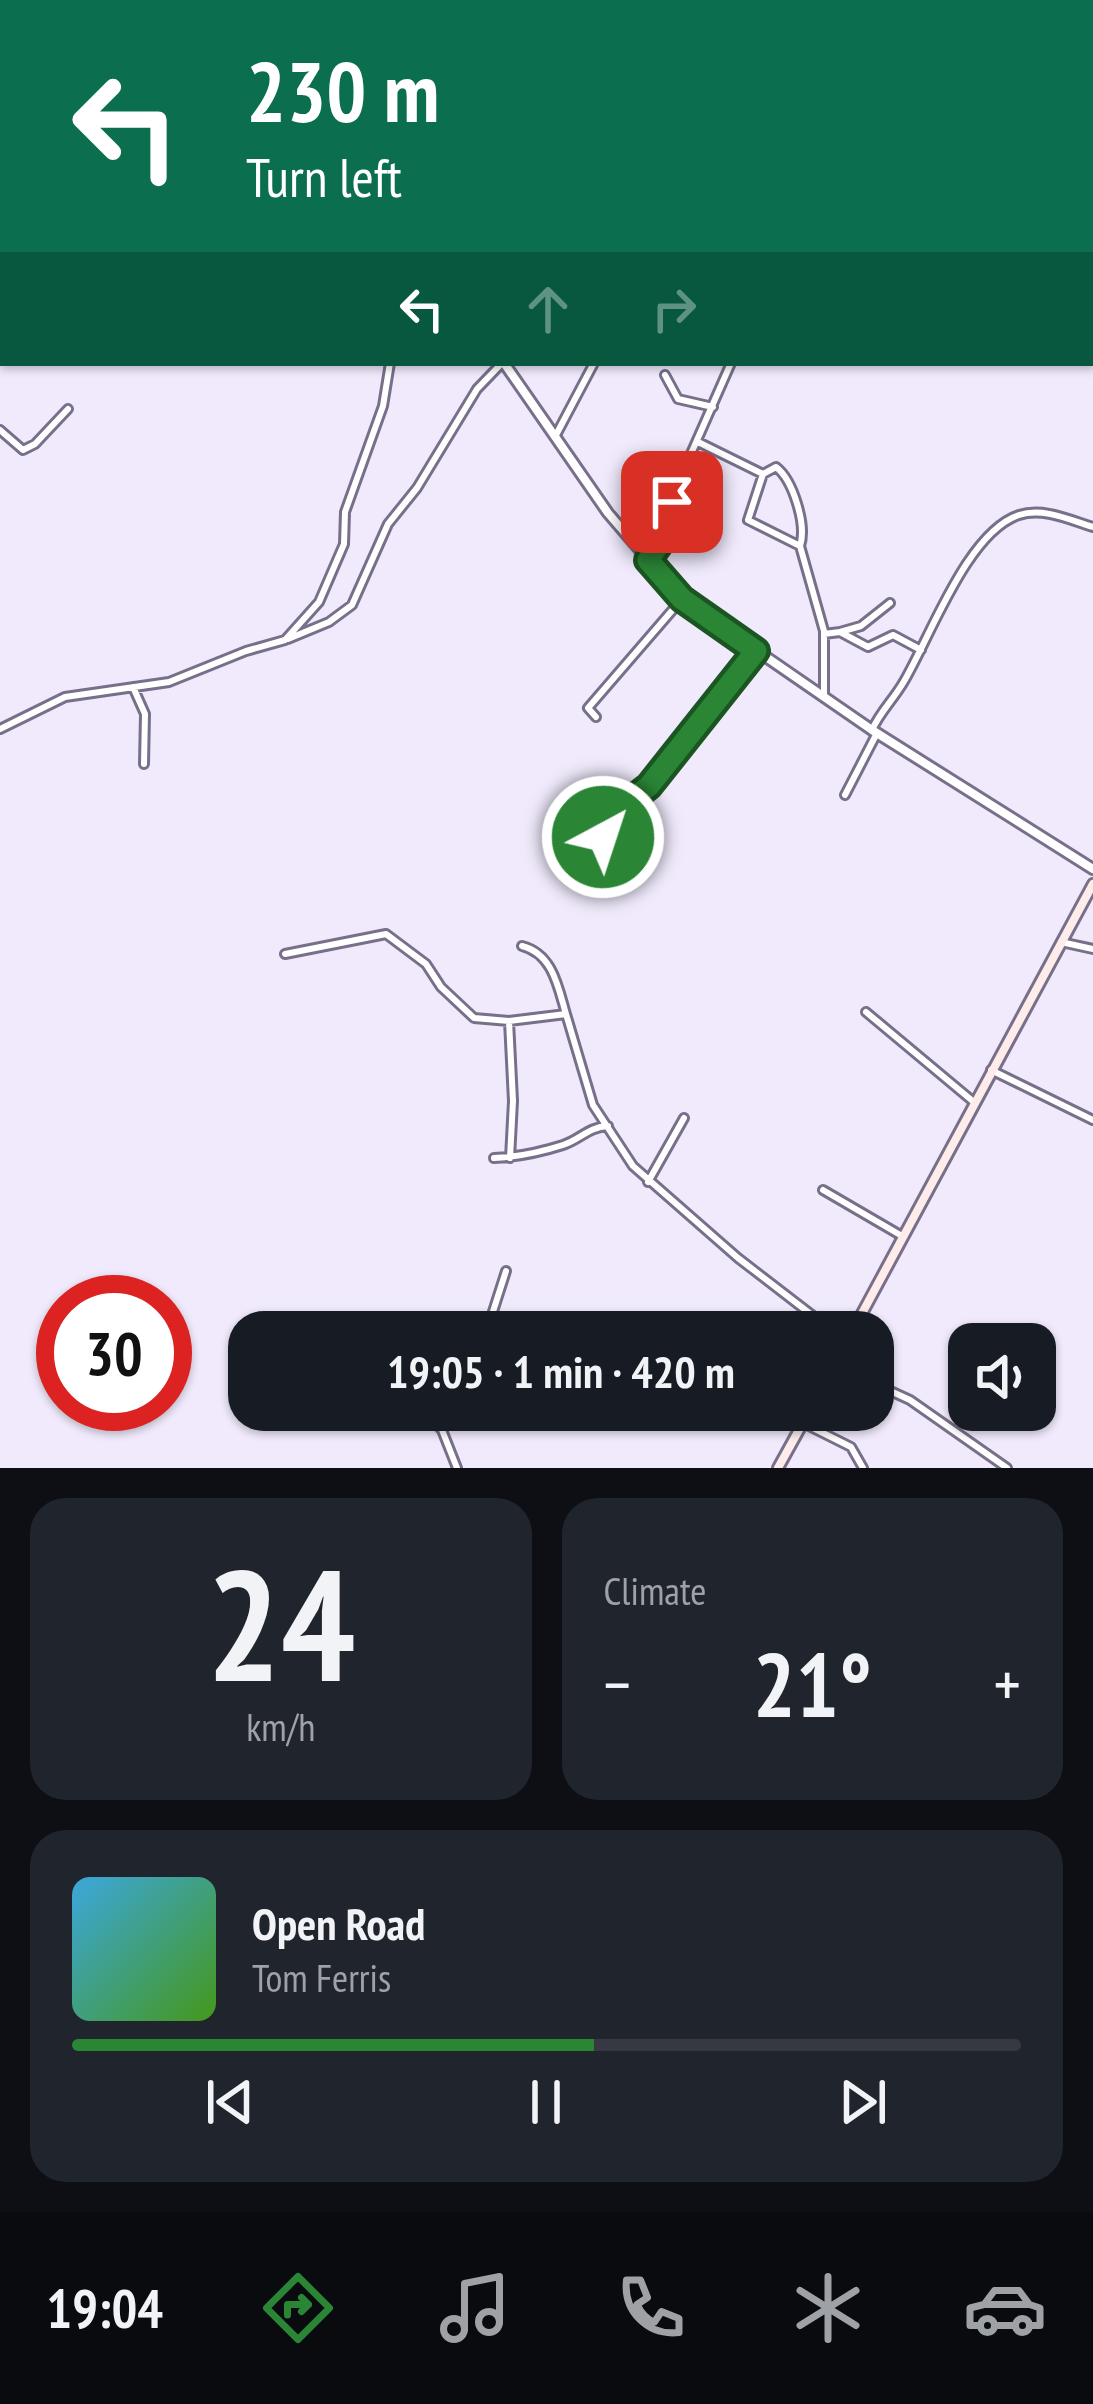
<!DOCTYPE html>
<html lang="en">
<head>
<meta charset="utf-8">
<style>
	:root { --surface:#171b24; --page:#20242c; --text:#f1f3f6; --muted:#9ea1a6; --line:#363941; --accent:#2a8535 }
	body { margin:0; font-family:"PT Sans Narrow",sans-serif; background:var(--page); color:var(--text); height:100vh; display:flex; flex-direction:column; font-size:45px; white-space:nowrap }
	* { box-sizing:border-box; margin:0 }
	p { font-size:39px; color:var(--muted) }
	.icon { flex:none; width:66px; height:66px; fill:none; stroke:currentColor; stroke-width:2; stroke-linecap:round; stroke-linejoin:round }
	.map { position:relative; height:1468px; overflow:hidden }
	.side { display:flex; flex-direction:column; gap:30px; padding:30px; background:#0d0f14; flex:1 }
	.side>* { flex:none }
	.banner { position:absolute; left:0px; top:0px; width:1095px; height:366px; box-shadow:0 3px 9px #0004; background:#0b6e4f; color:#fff; overflow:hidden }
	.tools { position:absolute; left:948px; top:1323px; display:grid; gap:24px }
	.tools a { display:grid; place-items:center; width:108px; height:108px; border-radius:24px; background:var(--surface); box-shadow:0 3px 9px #0004; font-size:60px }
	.speed { position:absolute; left:36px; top:1275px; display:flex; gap:24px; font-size:60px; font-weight:700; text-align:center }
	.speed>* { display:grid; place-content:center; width:156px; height:156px; border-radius:50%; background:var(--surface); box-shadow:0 3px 9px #0004; line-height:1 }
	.speed .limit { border:18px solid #d22; background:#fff; color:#111 }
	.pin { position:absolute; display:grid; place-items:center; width:102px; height:102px; color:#fff; margin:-51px; border-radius:24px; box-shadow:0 6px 18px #0006 }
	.me { position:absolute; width:132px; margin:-66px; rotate:40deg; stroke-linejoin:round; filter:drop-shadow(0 0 9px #0008) }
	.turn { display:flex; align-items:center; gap:42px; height:252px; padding:0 48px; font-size:54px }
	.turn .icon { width:156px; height:156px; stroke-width:2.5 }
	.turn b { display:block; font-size:84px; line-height:102px }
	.lanes { display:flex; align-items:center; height:114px; padding:0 48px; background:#0003; justify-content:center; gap:60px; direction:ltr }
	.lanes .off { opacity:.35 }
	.big { font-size:90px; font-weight:800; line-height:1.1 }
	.side .tile { flex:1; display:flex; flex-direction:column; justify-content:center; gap:18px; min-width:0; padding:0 42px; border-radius:36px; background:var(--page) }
	.side .dial { align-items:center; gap:0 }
	.dial b { font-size:156px; line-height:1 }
	.song { display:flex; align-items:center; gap:36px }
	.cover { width:144px; height:144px; border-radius:18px; background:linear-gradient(135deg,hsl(200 70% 55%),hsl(100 70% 35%)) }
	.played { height:12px; border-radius:6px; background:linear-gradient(90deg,var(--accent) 55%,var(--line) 55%) }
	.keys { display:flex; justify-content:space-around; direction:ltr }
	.heat { display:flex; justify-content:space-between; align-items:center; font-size:66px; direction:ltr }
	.side .tiles { flex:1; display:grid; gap:30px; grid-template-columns:1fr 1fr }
	.tile:last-child { grid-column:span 2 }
	.trip { position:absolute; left:228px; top:1311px; width:666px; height:120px; border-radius:36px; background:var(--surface); box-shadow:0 3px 9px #0004; font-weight:800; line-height:120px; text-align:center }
	.tab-bar { display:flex; height:192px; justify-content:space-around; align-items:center; background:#090b0e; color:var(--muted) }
	.tab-bar .icon { width:84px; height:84px }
	.tab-bar .on { color:var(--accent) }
	.tab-bar b { font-size:54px; color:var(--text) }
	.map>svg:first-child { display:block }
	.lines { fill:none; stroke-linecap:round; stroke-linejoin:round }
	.minor-casing { stroke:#786f8a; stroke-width:12 }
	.tertiary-casing { stroke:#786f8a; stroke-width:14 }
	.secondary-casing { stroke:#786f8a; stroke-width:14 }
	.minor { stroke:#fff; stroke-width:6 }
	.tertiary { stroke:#fff; stroke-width:8 }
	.secondary { stroke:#feecea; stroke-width:8 }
	.route-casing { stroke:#1b5622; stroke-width:30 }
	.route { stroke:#2a8535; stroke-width:21 }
</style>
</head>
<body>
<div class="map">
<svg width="1093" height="1468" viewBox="0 0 1093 1468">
	<rect width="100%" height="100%" fill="#f0eafc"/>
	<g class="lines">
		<defs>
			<path id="minor" d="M422 0V3
				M33 3 36 0
				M0 24 3 22
				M1092 228 1093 227
				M665 375 678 399 713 407
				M0 430 23 450 35 444 68 409
				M556 435 594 363
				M698 442 763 474 776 467C793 480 807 525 800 546L824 631V695
				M763 474 748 520 800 546
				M648 560 663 539 675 490 731 363
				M840 632 861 626 890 603
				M824 634 840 632 868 647 893 635 921 650
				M288 639 329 622 352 605 388 524 417 488 477 389 502 363
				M133 687 145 714 144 764
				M596 717 588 708 682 599
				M0 729 65 697 169 682 246 651 285 640 319 602 344 544 345 512 383 406 390 363
				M872 730C880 712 893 700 903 683 930 638 967 532 1019 515 1043 507 1070 520 1093 527
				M845 795 877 733
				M614 848 603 837V822L649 786 756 651
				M1061 942 1093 949
				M522 946C553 954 558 987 566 1014
				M285 954 386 934 426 964 441 987 474 1018 509 1021 566 1014 593 1105 633 1166 738 1258 834 1332
				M866 1012 975 1103
				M509 1021 513 1101 510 1158
				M991 1070 1093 1120
				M494 1158C517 1157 541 1152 563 1145 581 1139 588 1127 608 1126
				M648 1182 684 1118
				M823 1190 902 1236
				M474 1332 489 1324 506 1271
				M873 1383 910 1400 1007 1468
				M423 1410 442 1430 457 1468
				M803 1423 851 1447 863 1468"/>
			<path id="tertiary" d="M0 67 3 68
				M504 363 608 513 682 599 872 730 1093 869"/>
			<path id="secondary" d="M852 1332 1093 884
				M778 1468 810 1410"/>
		</defs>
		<use href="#minor" class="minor-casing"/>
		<use href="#tertiary" class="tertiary-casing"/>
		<use href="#secondary" class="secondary-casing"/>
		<use href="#minor" class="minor"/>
		<use href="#tertiary" class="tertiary"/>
		<use href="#secondary" class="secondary"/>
	</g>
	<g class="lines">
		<defs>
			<path id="route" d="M603 837V822L649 786 756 651 682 599 648 560 663 539 672 502"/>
		</defs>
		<use href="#route" class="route-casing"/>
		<use href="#route" class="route"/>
	</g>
</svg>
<div class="tools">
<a><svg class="icon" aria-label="sound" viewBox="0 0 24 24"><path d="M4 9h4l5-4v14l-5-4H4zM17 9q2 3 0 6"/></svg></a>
</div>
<div class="speed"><div class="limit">30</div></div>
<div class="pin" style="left:672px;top:502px;background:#d93025"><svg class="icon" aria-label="arrive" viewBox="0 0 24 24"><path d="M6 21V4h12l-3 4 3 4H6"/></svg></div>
<svg class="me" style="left:603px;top:837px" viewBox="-20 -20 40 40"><circle r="17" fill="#2a8535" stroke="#fff" stroke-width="3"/><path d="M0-11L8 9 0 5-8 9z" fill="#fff"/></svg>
<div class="trip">19:05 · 1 min · 420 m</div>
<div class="banner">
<div class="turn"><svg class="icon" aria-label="left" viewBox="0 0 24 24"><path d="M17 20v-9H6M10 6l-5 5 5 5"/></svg><div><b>230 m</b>Turn left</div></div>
<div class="lanes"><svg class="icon" aria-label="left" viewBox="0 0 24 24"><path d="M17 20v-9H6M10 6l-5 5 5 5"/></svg><svg class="icon off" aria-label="ahead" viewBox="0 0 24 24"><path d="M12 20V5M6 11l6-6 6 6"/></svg><svg class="icon off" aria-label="right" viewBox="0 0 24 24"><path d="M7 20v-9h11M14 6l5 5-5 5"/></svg></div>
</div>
</div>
<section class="side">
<div class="tiles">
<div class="tile dial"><b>24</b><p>km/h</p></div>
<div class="tile"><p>Climate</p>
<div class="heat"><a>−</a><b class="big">21°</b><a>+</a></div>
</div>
<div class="tile">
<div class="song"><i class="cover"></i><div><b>Open Road</b><p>Tom Ferris</p></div></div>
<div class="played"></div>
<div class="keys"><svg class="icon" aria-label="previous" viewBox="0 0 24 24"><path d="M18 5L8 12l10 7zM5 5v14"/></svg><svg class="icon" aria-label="pause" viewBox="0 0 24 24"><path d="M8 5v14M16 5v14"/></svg><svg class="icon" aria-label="next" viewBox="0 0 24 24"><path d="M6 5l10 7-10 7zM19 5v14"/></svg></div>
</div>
</div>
</section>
<nav class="tab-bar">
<b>19:04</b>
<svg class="icon on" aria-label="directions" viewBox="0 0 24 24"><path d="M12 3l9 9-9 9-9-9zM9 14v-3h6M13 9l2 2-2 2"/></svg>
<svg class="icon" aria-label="music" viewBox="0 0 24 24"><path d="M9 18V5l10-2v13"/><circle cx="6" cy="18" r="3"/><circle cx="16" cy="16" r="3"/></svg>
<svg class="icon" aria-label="phone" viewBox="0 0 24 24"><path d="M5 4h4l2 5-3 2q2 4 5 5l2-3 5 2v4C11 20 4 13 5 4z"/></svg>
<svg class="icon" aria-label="climate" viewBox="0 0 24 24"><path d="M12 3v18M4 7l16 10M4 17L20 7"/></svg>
<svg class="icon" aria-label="car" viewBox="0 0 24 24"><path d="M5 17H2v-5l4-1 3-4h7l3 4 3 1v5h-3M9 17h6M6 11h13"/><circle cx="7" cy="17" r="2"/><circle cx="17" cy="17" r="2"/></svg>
</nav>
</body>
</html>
